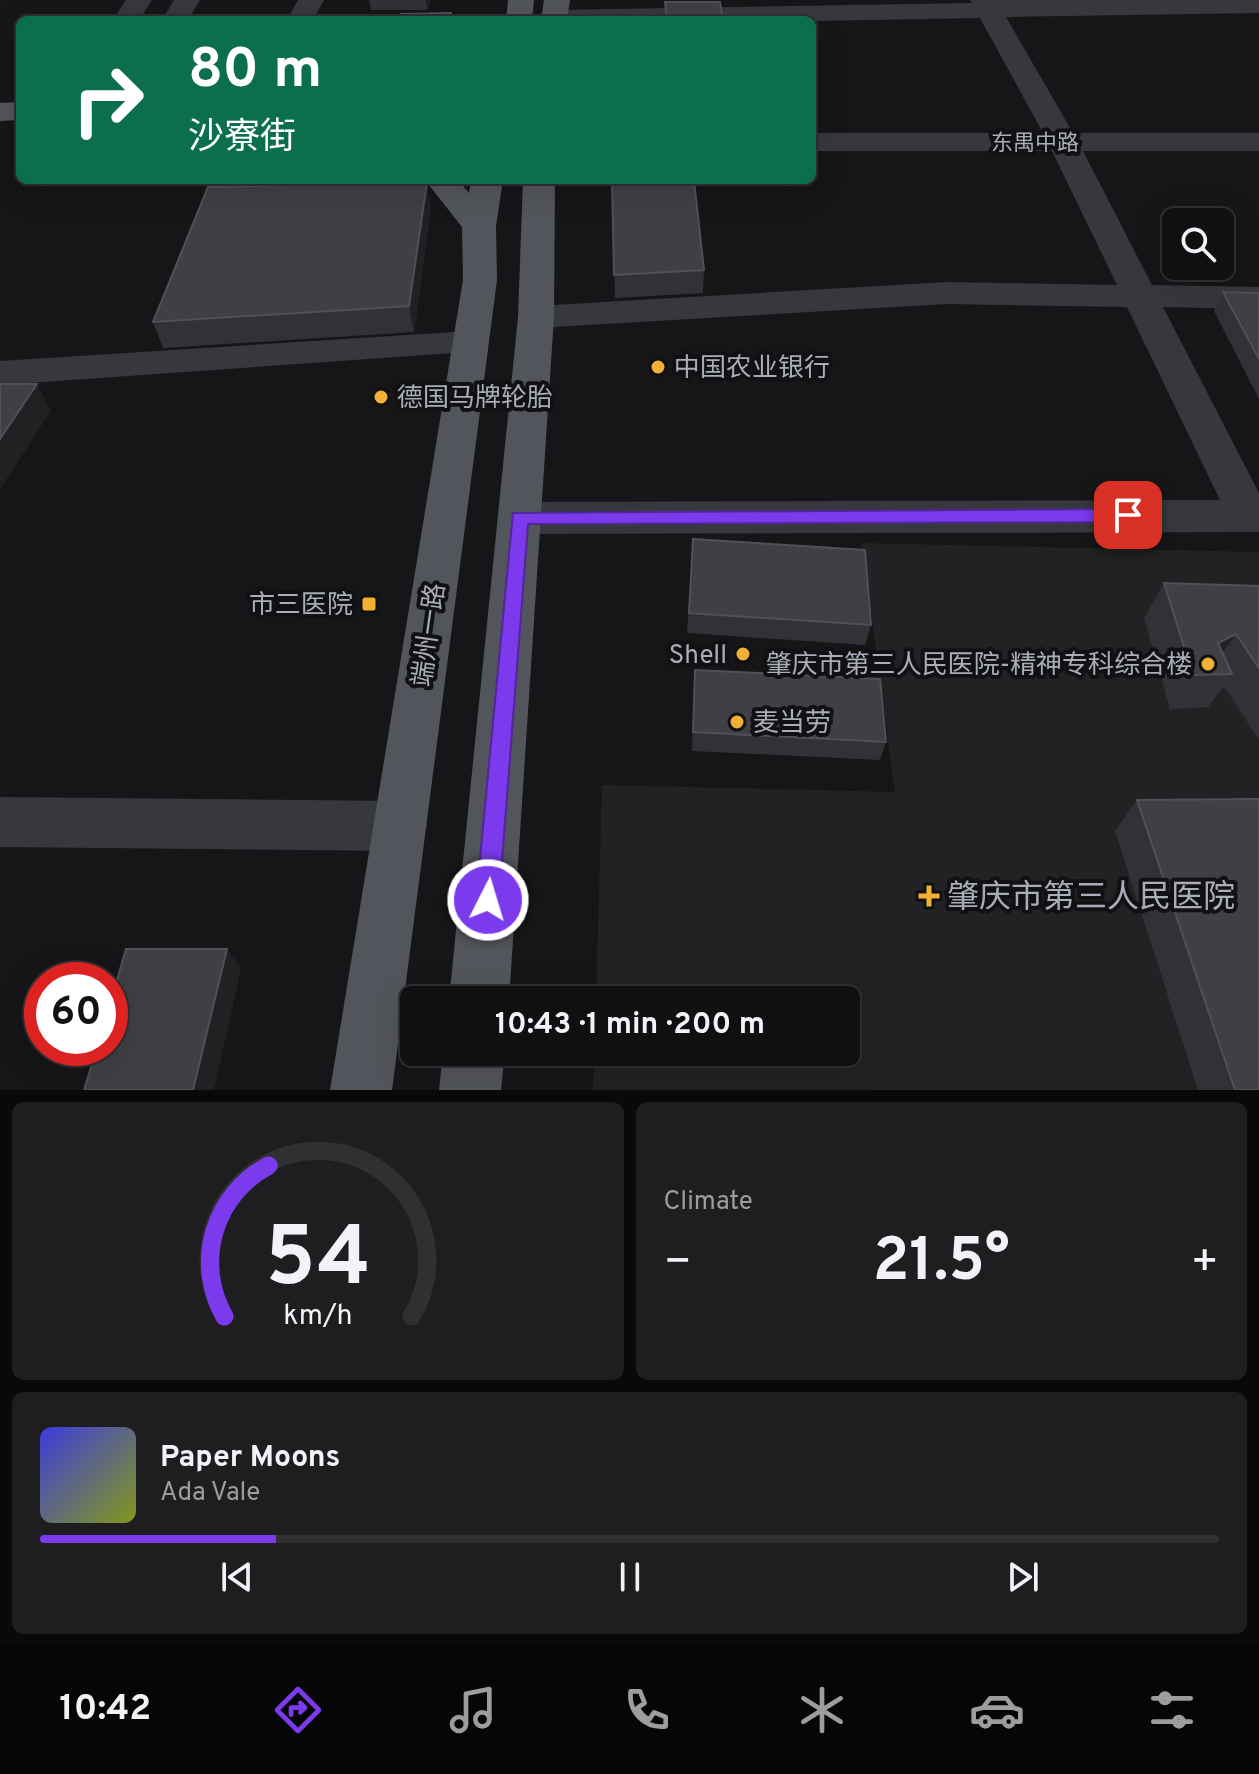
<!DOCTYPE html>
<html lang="en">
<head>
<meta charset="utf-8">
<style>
	:root { --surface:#101012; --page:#1e1e20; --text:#f1f3f6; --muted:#9c9d9f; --line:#303032; --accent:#7c3aed }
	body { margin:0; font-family:Overpass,"Noto Sans SC",sans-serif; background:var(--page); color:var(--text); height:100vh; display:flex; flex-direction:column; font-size:30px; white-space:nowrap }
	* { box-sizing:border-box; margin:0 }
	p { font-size:26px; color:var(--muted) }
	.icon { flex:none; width:44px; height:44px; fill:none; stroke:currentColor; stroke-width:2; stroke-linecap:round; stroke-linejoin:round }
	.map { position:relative; height:1090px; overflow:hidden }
	.details { display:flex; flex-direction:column; gap:12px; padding:12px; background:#09090a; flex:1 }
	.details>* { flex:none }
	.top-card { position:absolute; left:16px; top:16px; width:800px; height:168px; border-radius:12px; box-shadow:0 8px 32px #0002,0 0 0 2px var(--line); background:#0b6e4f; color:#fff; overflow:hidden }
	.fabs { position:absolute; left:1162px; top:208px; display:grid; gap:16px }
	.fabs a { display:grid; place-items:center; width:72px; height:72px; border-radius:12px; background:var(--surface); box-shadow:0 8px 32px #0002,0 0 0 2px var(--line); font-size:40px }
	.speed { position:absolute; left:24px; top:962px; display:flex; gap:16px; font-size:40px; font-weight:700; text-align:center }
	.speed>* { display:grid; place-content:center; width:104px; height:104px; border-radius:50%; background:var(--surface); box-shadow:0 8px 32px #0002,0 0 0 2px var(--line); line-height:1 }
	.speed .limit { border:12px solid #d22; background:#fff; color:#111 }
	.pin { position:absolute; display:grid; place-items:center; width:68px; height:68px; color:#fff; margin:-34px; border-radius:16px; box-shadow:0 4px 12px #0006 }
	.me { position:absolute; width:88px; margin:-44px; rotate:5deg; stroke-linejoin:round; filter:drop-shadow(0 0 6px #0008) }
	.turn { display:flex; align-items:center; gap:28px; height:168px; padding:0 40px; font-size:36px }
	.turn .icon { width:104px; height:104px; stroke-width:2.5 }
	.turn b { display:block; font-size:56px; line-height:68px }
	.big { font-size:60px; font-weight:700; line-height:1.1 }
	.details .tile { flex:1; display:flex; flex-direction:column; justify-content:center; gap:12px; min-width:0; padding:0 28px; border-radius:12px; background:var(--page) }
	.details .dial { align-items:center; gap:0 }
	.dial svg { height:208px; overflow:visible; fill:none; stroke:var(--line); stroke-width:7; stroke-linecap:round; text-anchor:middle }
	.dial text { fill:var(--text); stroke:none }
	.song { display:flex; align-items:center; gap:24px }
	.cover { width:96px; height:96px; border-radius:12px; background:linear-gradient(135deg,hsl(240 70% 55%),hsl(70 70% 35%)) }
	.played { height:8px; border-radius:4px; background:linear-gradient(90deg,var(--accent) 20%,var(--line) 20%) }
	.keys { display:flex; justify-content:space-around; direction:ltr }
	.heat { display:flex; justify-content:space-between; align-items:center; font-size:44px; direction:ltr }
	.details .tiles { flex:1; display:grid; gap:12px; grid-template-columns:1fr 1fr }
	.tile:last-child { grid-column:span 2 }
	.trip { position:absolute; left:400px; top:986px; width:460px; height:80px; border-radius:12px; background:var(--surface); box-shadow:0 8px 32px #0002,0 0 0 2px var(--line); font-weight:700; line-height:80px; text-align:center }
	.menu { display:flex; height:128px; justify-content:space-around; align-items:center; background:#060607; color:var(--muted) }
	.menu .icon { width:56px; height:56px }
	.menu .active { color:var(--accent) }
	.menu b { font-size:36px; color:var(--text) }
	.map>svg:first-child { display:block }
	.built { fill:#222225 }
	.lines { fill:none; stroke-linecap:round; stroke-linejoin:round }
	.minor { fill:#37383d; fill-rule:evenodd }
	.major { fill:#53555c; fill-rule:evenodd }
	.wall { fill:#323236 }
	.shaded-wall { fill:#212124 }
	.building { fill:#3f3f44; stroke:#4f5156; stroke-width:2 }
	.route { fill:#7c3aed; stroke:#51269a; stroke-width:2 }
	.poi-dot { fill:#f2b134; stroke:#111113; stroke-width:3 }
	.labels { text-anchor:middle; stroke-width:8; stroke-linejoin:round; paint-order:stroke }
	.far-street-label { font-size:22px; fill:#a8adb8; stroke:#111113 }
	.poi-label { font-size:26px; fill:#a8adb8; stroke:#111113; text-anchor:start }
	.street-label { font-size:26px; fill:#a8adb8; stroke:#111113 }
	.near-poi-label { font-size:32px; fill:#a8adb8; stroke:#111113; text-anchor:start }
</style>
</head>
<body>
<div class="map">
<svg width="1259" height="1090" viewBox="0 0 1259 1090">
	<rect width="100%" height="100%" fill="#161618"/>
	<path class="built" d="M862 543 1259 552V1090H593L594 1052H846V1000H596L602 785 895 792Z"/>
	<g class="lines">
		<path class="minor" d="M126 0H152L139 20H113Z
			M174 0H200L188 20H162Z
			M298 0H324L313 20H287Z
			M970 0H1259V13L1006 17 1073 133H1259V151H1083L1152 285 1259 287V309L1163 307 1259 493V532L519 534 504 529 497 518 504 507 519 502 1220 500 1127 307 947 304 536 328 523 325 518 317 523 309 536 306 947 282 1117 285 1052 151H812V133H1043L980 18 812 21 541 18 554 10 972 3Z
			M470 331 483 335 489 343 483 351 0 385V361Z
			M0 797 400 801 419 809 427 826 419 843 400 851 0 847Z"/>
		<path class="major" d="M508 0H534L532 20H506Z
			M544 0H570L567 20H541Z
			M20 102V120L0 121V103Z
			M425 180H458L469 193 471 180H503L496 226 497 280 392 1090H330L463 280 462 227Z
			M523 180H555L554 317 509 1000H449L518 317Z
			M443 1052H505L501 1090H439Z"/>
	</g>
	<path class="wall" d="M369 0H431L427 10H371Z
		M612 180 704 270 703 293 615 298Z
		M431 207 414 332 163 348 153 322Z
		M1223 292 1259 293V399L1214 311Z
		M693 539 871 625 865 645 687 633Z
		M1164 583 1259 586V740L1224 686 1208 707 1170 709 1144 618Z
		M695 670 886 742 880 760 692 751Z
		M1137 800 1259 1090H1198L1115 831Z"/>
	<path class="shaded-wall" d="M426 0H431L427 10Z
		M816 108 813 130 812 131V112Z
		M427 182 431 207 414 332 409 306Z
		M37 384 51 411 0 489V439Z
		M1236 634 1212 668 1218 643Z
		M227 949 241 969 214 1090H193Z"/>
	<path class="building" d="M665 2H720L723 20H667Z
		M451 13 450 20H399L401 14Z
		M812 91 816 108 812 112Z
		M612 180H694L704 270 614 275Z
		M427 182 409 306 153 322 208 187Z
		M1223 292 1259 293V359Z
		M0 384H37L0 439Z
		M693 539 865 550 871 625 689 613Z
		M1164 583 1259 586V668L1236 634 1218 643 1232 674 1193 675Z
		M695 670 880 679 886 742 693 732Z
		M1259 799V1090H1235L1137 800Z
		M126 949H227L193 1090H84L97 1048H110V1004Z"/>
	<path class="route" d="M1128 509 1137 515 1128 522 528 524 499 900 496 908 488 911 480 908 476 900 513 513Z"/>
	<g class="poi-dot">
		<circle cx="658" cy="367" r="8"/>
		<circle cx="381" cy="397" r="8"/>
		<rect x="361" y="596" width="16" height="16" rx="4"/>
		<circle cx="743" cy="654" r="8"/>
		<circle cx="1208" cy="664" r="8"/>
		<circle cx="737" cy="722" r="8"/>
		<path d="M925 884h8v8h8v8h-8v8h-8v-8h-8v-8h8z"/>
	</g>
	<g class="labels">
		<g class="far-street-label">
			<text x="1035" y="150">东禺中路</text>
		</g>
		<g class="poi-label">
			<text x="674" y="376">中国农业银行</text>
			<text x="397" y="406">德国马牌轮胎</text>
			<text x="353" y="613" text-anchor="end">市三医院</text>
			<text x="727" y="663" text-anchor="end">Shell</text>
			<text x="1192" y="673" text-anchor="end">肇庆市第三人民医院-精神专科综合楼</text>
			<text x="753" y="731">麦当劳</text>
		</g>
		<g class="street-label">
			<text transform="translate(428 635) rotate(-82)" y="9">端州一路</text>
		</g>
		<g class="near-poi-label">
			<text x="947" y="907">肇庆市第三人民医院</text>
		</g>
	</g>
</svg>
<div class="fabs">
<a><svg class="icon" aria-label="search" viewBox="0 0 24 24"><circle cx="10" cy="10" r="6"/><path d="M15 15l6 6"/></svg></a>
</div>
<div class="speed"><div class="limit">60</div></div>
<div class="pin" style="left:1128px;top:515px;background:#d93025"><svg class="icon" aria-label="arrive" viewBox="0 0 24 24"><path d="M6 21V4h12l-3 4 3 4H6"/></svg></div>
<svg class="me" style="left:488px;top:900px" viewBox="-20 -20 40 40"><circle r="17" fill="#7c3aed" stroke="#fff" stroke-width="3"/><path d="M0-11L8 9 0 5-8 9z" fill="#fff"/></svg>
<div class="trip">10:43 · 1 min · 200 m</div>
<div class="top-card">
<div class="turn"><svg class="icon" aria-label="right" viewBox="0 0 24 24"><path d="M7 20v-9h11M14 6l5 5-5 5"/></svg><div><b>80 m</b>沙寮街</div></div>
</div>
</div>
<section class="details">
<div class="tiles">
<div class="tile dial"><svg viewBox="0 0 100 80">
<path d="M14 69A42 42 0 1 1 86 69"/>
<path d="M14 69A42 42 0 0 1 31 11" stroke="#7c3aed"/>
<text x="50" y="56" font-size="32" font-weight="700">54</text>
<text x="50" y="72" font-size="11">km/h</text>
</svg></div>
<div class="tile"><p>Climate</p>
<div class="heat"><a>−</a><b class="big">21.5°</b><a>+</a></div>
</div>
<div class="tile">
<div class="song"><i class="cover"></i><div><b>Paper Moons</b><p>Ada Vale</p></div></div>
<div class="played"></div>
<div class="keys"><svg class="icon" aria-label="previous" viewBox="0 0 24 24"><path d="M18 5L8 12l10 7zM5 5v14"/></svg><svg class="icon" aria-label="pause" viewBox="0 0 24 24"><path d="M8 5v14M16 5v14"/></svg><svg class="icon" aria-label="next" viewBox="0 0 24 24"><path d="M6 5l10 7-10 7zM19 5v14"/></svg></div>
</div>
</div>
</section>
<nav class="menu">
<b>10:42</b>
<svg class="icon active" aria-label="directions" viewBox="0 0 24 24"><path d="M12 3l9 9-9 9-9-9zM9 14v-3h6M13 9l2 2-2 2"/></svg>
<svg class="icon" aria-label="music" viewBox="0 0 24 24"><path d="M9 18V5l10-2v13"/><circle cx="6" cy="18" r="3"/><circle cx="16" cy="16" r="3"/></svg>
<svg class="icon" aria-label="phone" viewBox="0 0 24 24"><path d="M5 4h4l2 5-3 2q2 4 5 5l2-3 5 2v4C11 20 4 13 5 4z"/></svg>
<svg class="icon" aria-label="climate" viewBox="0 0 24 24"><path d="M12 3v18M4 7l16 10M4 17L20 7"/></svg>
<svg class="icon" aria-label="car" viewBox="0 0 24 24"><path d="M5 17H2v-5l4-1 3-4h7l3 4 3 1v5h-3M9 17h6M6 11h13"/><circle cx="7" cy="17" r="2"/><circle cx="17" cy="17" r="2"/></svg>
<svg class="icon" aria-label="filters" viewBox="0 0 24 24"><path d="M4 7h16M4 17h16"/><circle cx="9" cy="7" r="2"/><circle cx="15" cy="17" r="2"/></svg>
</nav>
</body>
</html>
